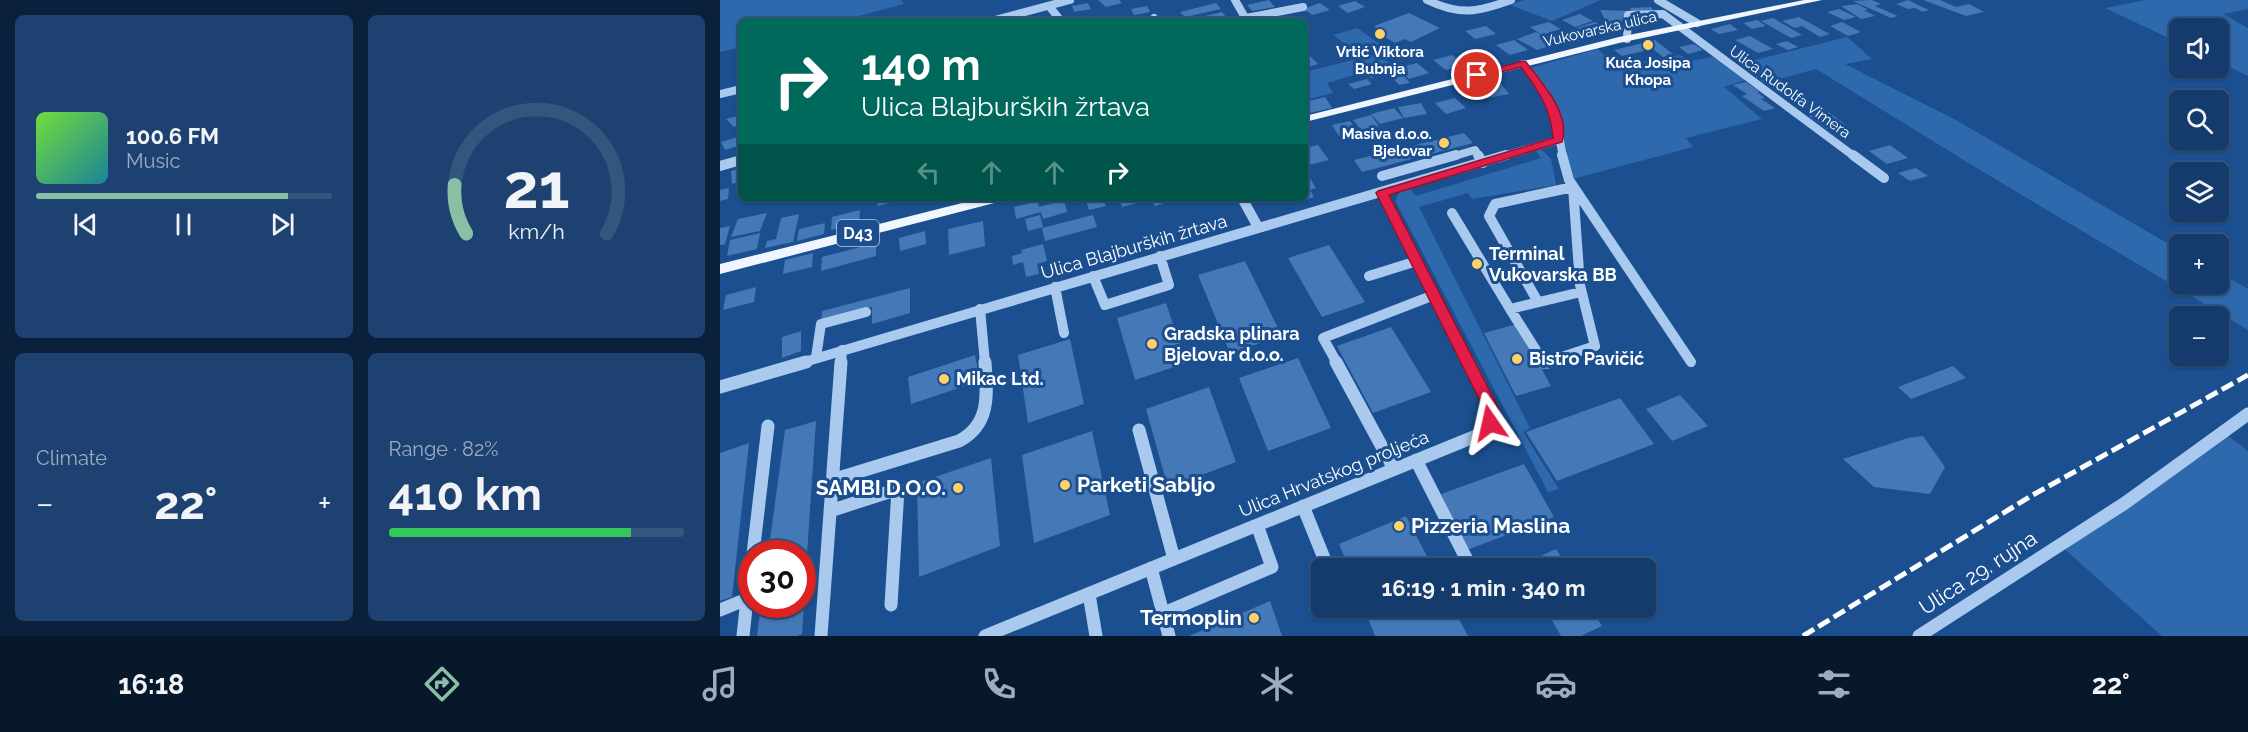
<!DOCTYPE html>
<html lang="en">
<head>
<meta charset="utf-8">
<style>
	:root { --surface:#143b6b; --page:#1d4271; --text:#f1f3f6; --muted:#9dadc1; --line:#33557e; --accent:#8abfa5 }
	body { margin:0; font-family:Raleway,sans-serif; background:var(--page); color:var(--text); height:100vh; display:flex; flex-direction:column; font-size:22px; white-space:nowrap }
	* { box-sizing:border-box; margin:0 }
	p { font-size:20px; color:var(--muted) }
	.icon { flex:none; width:33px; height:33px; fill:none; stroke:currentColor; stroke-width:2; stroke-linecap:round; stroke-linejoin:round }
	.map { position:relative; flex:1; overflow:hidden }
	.sheet { display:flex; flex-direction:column; gap:15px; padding:15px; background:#0b203b; width:720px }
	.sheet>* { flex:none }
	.banner { position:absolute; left:18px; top:18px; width:570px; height:183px; border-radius:9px; box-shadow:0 2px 4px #0004,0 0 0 2px var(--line); background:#00695c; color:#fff; overflow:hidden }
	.fabs { position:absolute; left:1449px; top:18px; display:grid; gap:12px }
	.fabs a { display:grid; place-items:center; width:60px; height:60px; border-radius:9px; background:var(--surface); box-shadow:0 2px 4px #0004,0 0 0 2px var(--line); font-size:30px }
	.speed { position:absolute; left:18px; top:540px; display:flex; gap:12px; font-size:30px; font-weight:700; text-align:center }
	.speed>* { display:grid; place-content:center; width:78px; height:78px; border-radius:50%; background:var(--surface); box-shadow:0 2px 4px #0004,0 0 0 2px var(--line); line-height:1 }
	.speed .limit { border:9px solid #d22; background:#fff; color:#111 }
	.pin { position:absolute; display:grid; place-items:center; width:51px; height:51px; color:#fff; margin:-26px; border:3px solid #fff; border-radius:50%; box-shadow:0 2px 6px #0007 }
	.me { position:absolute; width:66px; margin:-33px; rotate:349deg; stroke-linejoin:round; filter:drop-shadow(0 0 4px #0008) }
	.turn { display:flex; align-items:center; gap:21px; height:126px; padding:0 24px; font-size:27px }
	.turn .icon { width:78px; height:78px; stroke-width:2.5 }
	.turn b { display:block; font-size:42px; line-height:51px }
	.lanes { display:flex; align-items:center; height:57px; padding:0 24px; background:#0003; justify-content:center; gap:30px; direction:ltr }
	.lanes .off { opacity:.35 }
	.big { font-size:45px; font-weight:700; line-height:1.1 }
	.sheet .widget { flex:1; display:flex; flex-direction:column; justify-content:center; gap:9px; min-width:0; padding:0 21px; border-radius:9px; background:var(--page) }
	.sheet .dial { align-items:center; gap:0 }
	.dial svg { height:156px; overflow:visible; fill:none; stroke:var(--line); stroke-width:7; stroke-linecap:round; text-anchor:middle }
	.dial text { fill:var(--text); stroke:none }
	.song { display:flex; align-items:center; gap:18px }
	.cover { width:72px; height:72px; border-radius:9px; background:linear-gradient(135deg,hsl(100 70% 55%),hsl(190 70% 35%)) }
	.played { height:6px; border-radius:3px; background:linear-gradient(90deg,var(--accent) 85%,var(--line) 85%) }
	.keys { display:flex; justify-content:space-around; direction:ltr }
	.heat { display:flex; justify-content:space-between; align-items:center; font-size:33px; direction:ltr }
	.charge { height:9px; border-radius:4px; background:linear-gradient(90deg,#34c759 82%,var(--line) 0) }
	.sheet .tiles { flex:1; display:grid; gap:15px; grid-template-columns:repeat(2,1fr) }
	.trip { position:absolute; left:591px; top:558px; width:345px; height:60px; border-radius:9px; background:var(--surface); box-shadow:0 2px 4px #0004,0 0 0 2px var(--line); font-weight:700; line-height:60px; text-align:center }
	.dock { display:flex; height:96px; justify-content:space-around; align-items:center; background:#08182b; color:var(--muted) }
	.dock .icon { width:42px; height:42px }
	.dock .active { color:var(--accent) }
	.dock b { font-size:27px; color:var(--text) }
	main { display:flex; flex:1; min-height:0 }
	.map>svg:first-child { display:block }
	.green { fill:#2e69ad }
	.building { fill:#4478b7 }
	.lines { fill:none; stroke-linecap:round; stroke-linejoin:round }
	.minor-far2 { stroke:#a9c9ee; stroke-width:8 }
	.minor-far1 { stroke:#a9c9ee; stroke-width:10 }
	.minor { stroke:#a9c9ee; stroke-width:13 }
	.major { fill:#f0f6ff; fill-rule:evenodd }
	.rail { stroke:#fff; stroke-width:5; stroke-dasharray:13 5; stroke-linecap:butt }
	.route { fill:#e11d48; stroke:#92132f; stroke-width:1.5 }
	.poi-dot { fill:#ffd166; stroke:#1b4f8f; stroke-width:2 }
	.labels { text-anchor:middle; stroke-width:6; stroke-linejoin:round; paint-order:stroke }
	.far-street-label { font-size:15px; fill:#fff; stroke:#1b4f8f }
	.far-poi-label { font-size:15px; font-weight:bold; fill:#fff; stroke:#1b4f8f }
	.shield { fill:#1b4f8f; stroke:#bbcadd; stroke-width:1.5 }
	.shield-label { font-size:16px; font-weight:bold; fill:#fff }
	.street-label { font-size:18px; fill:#fff; stroke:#1b4f8f }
	.poi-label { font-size:18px; font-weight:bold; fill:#fff; stroke:#1b4f8f; text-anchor:start }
	.near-poi-label { font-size:21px; font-weight:bold; fill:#fff; stroke:#1b4f8f; text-anchor:start }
	.near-street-label { font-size:21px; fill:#fff; stroke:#1b4f8f }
</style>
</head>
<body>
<main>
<section class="sheet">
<div class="tiles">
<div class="widget">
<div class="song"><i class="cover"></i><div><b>100.6 FM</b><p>Music</p></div></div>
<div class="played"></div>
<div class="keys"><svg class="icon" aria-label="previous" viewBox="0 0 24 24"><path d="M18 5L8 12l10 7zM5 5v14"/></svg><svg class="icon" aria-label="pause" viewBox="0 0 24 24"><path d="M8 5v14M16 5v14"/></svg><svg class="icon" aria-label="next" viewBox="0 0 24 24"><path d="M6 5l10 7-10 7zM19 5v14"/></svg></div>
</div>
<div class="widget dial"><svg viewBox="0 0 100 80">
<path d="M14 69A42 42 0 1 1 86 69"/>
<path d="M14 69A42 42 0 0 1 8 44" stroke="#8abfa5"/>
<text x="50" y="56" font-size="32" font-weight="700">21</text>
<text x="50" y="72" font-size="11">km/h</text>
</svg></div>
<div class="widget"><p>Climate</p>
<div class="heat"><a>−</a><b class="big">22°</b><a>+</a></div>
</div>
<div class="widget"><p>Range · 82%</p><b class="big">410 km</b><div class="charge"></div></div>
</div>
</section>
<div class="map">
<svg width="1528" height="636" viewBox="0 0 1528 636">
	<rect width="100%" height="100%" fill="#1b4f8f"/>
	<path class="green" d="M0 0H181L184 4 120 21H21V47L0 52Z
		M804 0H881L832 21 790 5Z
		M1426 0H1528V9L1503 14 1528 28V76L1499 62 1498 28H1460L1459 43 1385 8Z
		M637 28 661 45 636 52 613 35Z
		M1127 37 1152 59 1125 64 1236 120 1459 250 1460 284H1498L1499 272 1528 289V330L1255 167 1096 69 1044 83 1019 64Z
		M878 49 896 67 960 55 970 61 998 56 1029 79 1004 87 1042 119 966 138 973 147 849 180 835 115 807 69Z
		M657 54 671 64 607 83 613 93 585 100V72Z
		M821 149 831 159 836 185 752 199 748 193 699 207 810 428 803 432 839 489 828 492 676 202C676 193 682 190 690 188L696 196 821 158 816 151Z
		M1503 432 1528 451V636H1442L1340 545Z"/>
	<path class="building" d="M378 0H399L402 3 386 7Z
		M549 0 555 7 532 11 527 5Z
		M1152 0 1161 4 1155 6 1178 16 1171 18 1133 1Z
		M1188 0 1209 10 1203 12 1195 8 1188 9 1176 4Z
		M1203 0H1220L1236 7 1249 4 1264 12 1246 16Z
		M635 1 645 7 628 13 618 6Z
		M368 3 371 9 354 12 352 6Z
		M496 3 501 9 465 17 460 12Z
		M600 3 610 10 593 15 583 9Z
		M1138 4 1148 10H1144L1155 16 1141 19 1121 6Z
		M427 6 430 12 414 15 411 9Z
		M931 7 939 21 887 23 880 10 911 11 910 8Z
		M1119 9 1136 17 1124 20 1107 12Z
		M502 12 507 18 495 21 488 19 474 21 472 19Z
		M689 13 720 28 691 42 685 39 675 43 661 35 664 34 654 26Z
		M860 14 873 21 855 27 842 20Z
		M1079 17 1104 31 1110 34 1100 37 1082 26 1075 28 1062 21Z
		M1053 18 1082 35 1071 38 1041 21Z
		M1037 20 1046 26 1032 29 1023 23Z
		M829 22 841 29 822 35 810 27Z
		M875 22 888 29 869 35 856 28Z
		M1122 22 1124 23 1141 32 1128 36 1110 26Z
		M1010 24 1018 30 999 34 991 29Z
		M766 26 776 34 755 39 745 31Z
		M855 30 868 38 849 44 836 36Z
		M816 32 836 44 817 50 797 39Z
		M1030 36 1053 49 1038 53 1015 40Z
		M794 40 808 50 790 55 776 45Z
		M935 40 953 54 943 57 933 49 902 56 894 50Z
		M1067 41 1078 47 1068 50 1056 44Z
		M974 44 983 50 968 54 959 47Z
		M762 49 775 59 756 64 743 54Z
		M589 55 598 64 585 68V56Z
		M732 55 745 65 726 70 713 60Z
		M697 63 709 73 689 79 677 68Z
		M664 68 669 73 651 78 646 73Z
		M682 74 690 83 679 85 671 76Z
		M647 79 652 84 634 89 628 84Z
		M1026 82 1040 92H1037L1045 98 1041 99 1055 108 1044 111 1022 96 1027 94 1013 85Z
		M1066 82 1077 90 1062 94 1051 86Z
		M781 84 789 94 767 98 759 88Z
		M605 97 612 108 585 114V102Z
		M735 98 746 108 726 114 715 103Z
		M701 103 707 114 684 118 678 107Z
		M674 108 683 118 660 124 651 114Z
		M1107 111 1126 125 1107 129 1089 116Z
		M21 115V125L14 127 6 119Z
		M651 115 659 126 641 130 633 120Z
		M630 121 638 131 619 136 612 125Z
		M744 133 753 143 642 172 634 160Z
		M21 136V145L5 150 1 142Z
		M598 145 609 160 589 165 591 169 585 170V148Z
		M1170 145 1188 158 1167 164 1149 151Z
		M1196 168 1208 176 1190 181 1178 173Z
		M21 169V181L12 184 11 171Z
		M588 175 596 188 590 190 594 197 581 201 578 198H585V176Z
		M9 188 8 199 0 201V190Z
		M159 198H176L175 202 157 206Z
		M365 198H383L386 206 369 210Z
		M399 198H425L426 201 402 207Z
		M430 198H446L448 202 435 206Z
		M344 200 347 212 323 219 321 212 296 219 294 207 318 201 319 207Z
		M140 210 139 223 111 230 112 217Z
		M47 213 40 231 11 237 18 219Z
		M79 214 73 242 45 248 47 241 56 239 61 218Z
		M320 215 323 227 308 231 305 219Z
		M373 215 377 227 325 241 322 228Z
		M263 221 265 246 229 255 228 229Z
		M105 223 104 234 77 241 79 229Z
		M10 226 5 244 0 245V228Z
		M205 231 206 244 180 251 179 238Z
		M40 233 37 249 7 256 10 240Z
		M156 243V256L101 271 102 257Z
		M323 244 327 261 317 264 319 274 306 277 303 262 293 265 292 256 302 253 301 250Z
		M609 245 645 302 602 317 568 258Z
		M93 253 92 267 63 274 65 260Z
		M525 261 562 336 510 353 478 275Z
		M36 287 34 302 3 310 6 295Z
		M190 288V313L152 324V307L101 321 102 311Z
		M446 303 466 363 415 380 397 318Z
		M797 324 831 386 796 396 764 333Z
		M671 327 711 392 653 413 617 346Z
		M81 331V351L62 358V337Z
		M350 339 364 404 308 423 298 355Z
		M255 355 260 381 191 404 188 377Z
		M578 358 611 428 548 451 519 378Z
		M1233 366 1246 378 1191 399 1178 387Z
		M489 387 516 462 448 488 426 409Z
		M960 395 988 426 952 441 926 409Z
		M900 398 934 444 837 481 806 432Z
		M96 421 84 599H82V554H48L65 430Z
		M372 431 390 515 314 543 302 455Z
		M1203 436 1225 467 1210 494 1154 487 1123 459 1188 438Z
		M29 443 12 597 0 601V453Z
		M271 458 280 546 199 577 197 483Z
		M804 464 834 517 747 550 721 494Z
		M686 516 713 568H629L619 544Z
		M836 549 848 568H803L801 565Z
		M550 601 562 636H469Z
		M41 604H84L82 634 77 636H37Z
		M644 608H733L748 636H655Z
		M825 608H871L882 626 861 636H841Z"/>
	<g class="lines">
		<path class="minor-far2" d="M515 0 527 21
			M707 0C740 16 758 12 791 0
			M938 0 977 23
			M329 6 341 21
			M434 18 437 21
			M526 18 583 7
			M271 21 350 0
			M907 39 908 15 943 14 1135 157
			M803 64 824 91 835 115 843 157
			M0 94 21 89
			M731 157 755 150 759 157
			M781 157 838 140"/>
		<path class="minor-far1" d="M758 155 763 163
			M842 155 849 180 971 362
			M1133 155 1164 178
			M0 166 21 160
			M662 176 736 155
			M662 193 749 363
			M522 198 538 227
			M732 213 790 309
			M373 276 385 305 449 285 440 256
			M649 276 697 261
			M335 287 344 333
			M818 302 769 216 775 204 853 187 860 285 875 346 824 363 790 309 861 292
			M260 309 265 363
			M96 357 101 324 146 312
			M81 363 786 155
			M121 363 122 350
			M617 363 603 338 714 295"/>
		<path class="minor" d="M616 362 674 469
			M823 362H828
			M0 387 86 362
			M419 430 454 559
			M696 460 747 560
			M112 480 239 441C271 424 267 394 265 362
			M583 506 608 568
			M110 511 178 489 171 605
			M33 554 48 426
			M431 568 449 636
			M369 594 376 636
			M0 610 27 599 32 564
			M444 613 552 567 537 525
			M23 636 27 599
			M101 636 121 362
			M265 636 756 436 770 423 771 407 748 362
			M1199 636 1405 503 1528 414"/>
		<path class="major" d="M1084 0H1102L899 43 585 122V116L899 37Z
			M262 198H283L282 201 0 274V264Z"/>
		<path class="rail" d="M1083 636 1311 496 1528 375"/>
	</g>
	<path class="route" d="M803 61 806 62C822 83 851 114 842 142L669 195 778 407 776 427H765L762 423 763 407 656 193 658 191 833 138C831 109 818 90 801 67L757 78 752 75Z"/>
	<g class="poi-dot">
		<circle cx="660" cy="34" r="6"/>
		<circle cx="928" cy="45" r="6"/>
		<circle cx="724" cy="143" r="6"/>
		<circle cx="757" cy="264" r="6"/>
		<circle cx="432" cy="344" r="6"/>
		<circle cx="797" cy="359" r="6"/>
		<circle cx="224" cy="379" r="6"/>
		<circle cx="345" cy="485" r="6"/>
		<circle cx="238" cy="488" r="6"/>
		<circle cx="679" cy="526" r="6"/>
		<circle cx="534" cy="618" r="6"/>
	</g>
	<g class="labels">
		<g class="far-street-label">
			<text transform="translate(880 29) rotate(-13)" y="5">Vukovarska ulica</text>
			<text transform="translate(1070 92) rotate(36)" y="5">Ulica Rudolfa Vimera</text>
		</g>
		<g class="far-poi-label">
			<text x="660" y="57">Vrtić Viktora<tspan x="660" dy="17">Bubnja</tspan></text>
			<text x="928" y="68">Kuća Josipa<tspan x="928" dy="17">Khopa</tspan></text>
			<text x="712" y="139" text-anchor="end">Masiva d.o.o.<tspan x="712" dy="17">Bjelovar</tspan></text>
		</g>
		<rect class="shield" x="117" y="220" width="42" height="26" rx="4.5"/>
		<g class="shield-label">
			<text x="138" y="239">D43</text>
		</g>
		<g class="street-label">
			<text transform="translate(414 247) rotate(-16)" y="6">Ulica Blajburških žrtava</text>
			<text transform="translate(614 474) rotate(-22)" y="6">Ulica Hrvatskog proljeća</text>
		</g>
		<g class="poi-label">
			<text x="769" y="260">Terminal<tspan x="769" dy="21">Vukovarska BB</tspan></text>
			<text x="444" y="340">Gradska plinara<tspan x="444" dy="21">Bjelovar d.o.o.</tspan></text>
			<text x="809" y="365">Bistro Pavičić</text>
			<text x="236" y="385">Mikac Ltd.</text>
		</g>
		<g class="near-poi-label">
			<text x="357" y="492">Parketi Sabljo</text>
			<text x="226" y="495" text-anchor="end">SAMBI D.O.O.</text>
			<text x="691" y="533">Pizzeria Maslina</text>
			<text x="522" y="625" text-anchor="end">Termoplin</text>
		</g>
		<g class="near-street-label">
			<text transform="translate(1258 573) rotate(-33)" y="7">Ulica 29. rujna</text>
		</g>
	</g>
</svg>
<div class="fabs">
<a><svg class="icon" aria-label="sound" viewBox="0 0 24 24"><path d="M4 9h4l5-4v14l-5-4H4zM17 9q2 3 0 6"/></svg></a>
<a><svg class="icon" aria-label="search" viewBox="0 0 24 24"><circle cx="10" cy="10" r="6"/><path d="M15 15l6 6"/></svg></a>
<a><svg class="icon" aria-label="layers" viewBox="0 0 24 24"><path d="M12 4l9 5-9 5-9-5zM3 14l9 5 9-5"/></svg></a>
<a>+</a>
<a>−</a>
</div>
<div class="speed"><div class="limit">30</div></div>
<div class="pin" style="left:757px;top:75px;background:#d93025"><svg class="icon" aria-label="arrive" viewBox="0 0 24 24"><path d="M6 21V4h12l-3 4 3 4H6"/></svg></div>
<svg class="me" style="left:770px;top:423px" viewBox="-20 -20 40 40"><path d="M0-17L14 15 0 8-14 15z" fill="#e11d48" stroke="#fff" stroke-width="4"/></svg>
<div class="trip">16:19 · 1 min · 340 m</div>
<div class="banner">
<div class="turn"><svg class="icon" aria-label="right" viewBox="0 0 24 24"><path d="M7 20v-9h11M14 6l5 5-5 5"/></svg><div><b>140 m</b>Ulica Blajburških žrtava</div></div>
<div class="lanes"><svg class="icon off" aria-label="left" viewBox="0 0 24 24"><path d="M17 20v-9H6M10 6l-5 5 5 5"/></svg><svg class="icon off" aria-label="ahead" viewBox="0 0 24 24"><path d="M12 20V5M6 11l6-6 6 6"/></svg><svg class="icon off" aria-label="ahead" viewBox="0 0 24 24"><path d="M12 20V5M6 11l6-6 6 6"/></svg><svg class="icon" aria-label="right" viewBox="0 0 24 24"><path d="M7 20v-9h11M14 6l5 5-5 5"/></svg></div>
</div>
</div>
</main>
<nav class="dock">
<b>16:18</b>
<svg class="icon active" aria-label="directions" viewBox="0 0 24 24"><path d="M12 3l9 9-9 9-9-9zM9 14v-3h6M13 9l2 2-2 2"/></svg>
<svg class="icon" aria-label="music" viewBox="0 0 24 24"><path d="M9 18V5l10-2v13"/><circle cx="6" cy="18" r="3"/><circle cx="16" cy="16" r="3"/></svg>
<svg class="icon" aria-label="phone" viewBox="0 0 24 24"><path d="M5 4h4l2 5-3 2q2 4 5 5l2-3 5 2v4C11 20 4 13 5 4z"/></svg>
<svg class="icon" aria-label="climate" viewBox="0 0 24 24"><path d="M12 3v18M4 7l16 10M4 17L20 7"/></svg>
<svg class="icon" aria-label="car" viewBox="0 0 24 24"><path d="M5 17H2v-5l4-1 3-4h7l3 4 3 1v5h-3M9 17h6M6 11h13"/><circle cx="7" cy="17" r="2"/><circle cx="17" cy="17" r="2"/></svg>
<svg class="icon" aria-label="filters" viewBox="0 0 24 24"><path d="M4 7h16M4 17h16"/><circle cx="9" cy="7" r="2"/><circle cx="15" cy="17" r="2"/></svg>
<b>22°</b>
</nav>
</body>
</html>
